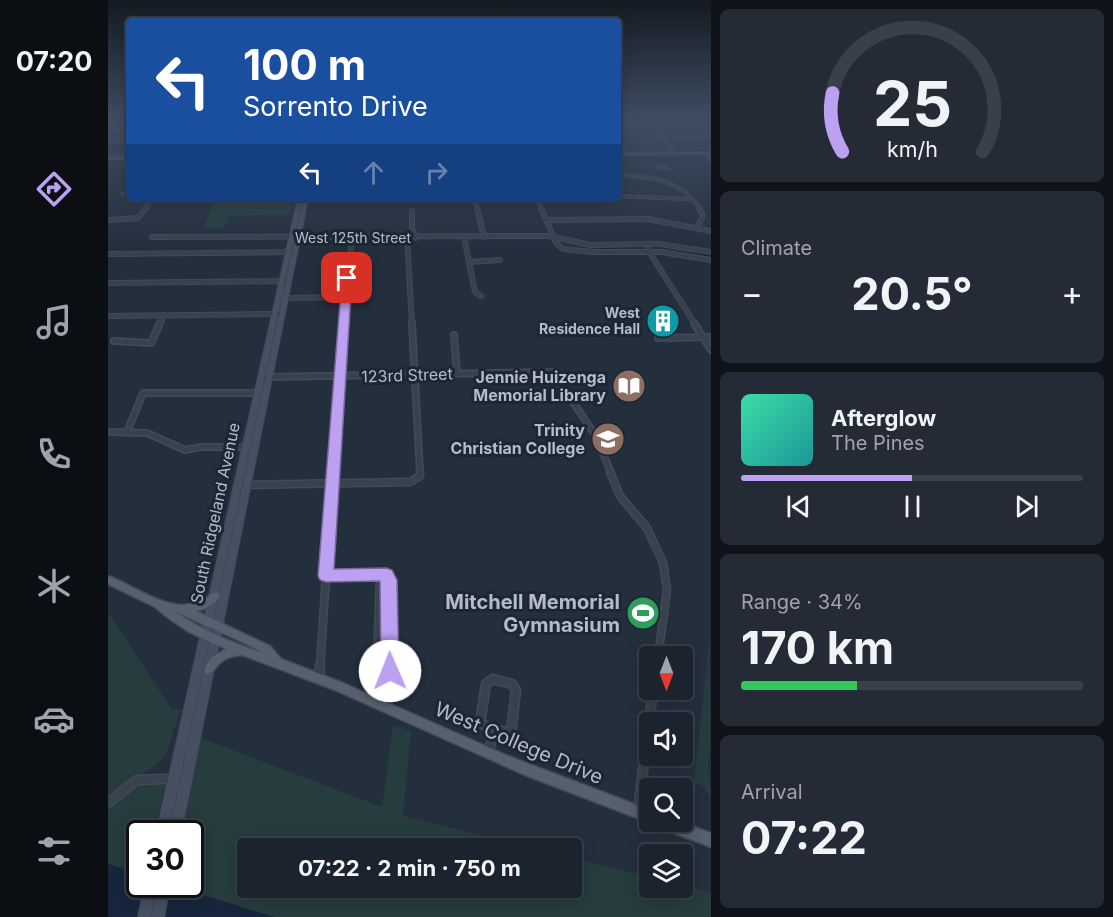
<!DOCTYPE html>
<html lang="en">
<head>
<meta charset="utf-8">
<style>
	:root { --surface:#1b232e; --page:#242b36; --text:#f1f3f6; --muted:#a0a4aa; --line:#39404a; --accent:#bca0f2 }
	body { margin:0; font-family:Inter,sans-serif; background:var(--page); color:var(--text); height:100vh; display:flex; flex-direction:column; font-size:22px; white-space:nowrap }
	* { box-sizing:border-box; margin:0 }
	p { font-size:20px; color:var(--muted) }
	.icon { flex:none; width:33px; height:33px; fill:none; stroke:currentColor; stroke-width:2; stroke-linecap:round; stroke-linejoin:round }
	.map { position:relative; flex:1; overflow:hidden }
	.panel { display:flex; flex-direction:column; gap:9px; padding:9px; background:#0f1319; width:402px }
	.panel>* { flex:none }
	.hud { position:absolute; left:18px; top:18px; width:495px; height:183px; border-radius:6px; box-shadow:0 3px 15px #0003,0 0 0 2px var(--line); background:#1a4fa0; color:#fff; overflow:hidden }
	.needle { width:39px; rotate:180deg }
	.fabs { position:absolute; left:531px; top:646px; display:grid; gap:12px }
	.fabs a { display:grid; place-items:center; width:54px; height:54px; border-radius:6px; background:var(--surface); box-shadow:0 3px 15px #0003,0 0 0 2px var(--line); font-size:30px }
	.speed { position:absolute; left:18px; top:820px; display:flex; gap:12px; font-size:30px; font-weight:700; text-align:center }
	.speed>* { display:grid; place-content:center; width:78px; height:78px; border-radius:50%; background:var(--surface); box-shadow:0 3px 15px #0003,0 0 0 2px var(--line); line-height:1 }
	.speed .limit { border:3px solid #111; border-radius:9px; background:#fff; color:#111 }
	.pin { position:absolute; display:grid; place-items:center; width:51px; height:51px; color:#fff; margin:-26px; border-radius:12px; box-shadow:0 3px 9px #0006 }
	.me { position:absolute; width:66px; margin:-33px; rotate:359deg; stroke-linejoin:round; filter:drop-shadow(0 0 4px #0008) }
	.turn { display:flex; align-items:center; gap:21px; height:126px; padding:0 18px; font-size:27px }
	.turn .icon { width:78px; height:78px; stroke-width:2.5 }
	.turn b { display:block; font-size:42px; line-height:51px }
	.lanes { display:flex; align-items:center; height:57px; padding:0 18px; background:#0003; justify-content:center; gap:30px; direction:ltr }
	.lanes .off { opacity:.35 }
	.big { font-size:45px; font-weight:700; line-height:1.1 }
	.panel .tile { flex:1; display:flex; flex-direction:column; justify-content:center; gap:9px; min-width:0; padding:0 21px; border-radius:9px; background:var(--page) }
	.panel .dial { align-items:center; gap:0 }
	.dial svg { height:156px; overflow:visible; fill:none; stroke:var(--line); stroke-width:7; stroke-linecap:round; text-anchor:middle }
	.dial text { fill:var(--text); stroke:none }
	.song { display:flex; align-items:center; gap:18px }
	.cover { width:72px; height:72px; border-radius:9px; background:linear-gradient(135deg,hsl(160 70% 55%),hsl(180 70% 35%)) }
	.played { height:6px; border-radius:3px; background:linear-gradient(90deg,var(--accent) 50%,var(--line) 50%) }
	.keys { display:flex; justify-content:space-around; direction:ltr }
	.heat { display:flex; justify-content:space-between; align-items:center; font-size:33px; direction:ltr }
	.charge { height:9px; border-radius:4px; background:linear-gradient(90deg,#34c759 34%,var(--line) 0) }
	.trip { position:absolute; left:129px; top:838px; width:345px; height:60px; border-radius:6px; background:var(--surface); box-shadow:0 3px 15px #0003,0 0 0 2px var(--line); font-weight:700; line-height:60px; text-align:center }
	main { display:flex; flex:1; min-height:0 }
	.tabs { display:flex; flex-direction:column; width:108px; justify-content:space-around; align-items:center; background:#0b0e12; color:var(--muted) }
	.tabs .icon { width:42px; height:42px }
	.tabs .current { color:var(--accent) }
	.tabs b { font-size:27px; color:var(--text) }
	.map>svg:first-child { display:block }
	.green { fill:#263c3f }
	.water { fill:#17263c }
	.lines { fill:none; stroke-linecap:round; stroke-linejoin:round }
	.stream { stroke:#17263c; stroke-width:1.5 }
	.street-far4-casing { stroke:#414a57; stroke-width:4.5 }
	.street-far3-casing { stroke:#414a57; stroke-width:6 }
	.street-far2-casing { stroke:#414a57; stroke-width:8 }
	.street-far1-casing { stroke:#414a57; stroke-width:9 }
	.street-casing { stroke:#414a57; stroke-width:11 }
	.secondary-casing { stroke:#414a57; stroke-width:2 }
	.primary-casing { stroke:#414a57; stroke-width:3 }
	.street-far4 { stroke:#38414e; stroke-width:3 }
	.street-far3 { stroke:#38414e; stroke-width:4 }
	.street-far2 { stroke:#38414e; stroke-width:4.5 }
	.street-far1 { stroke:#38414e; stroke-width:6 }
	.street { stroke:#38414e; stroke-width:8 }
	.secondary { fill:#465061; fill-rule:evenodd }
	.primary { fill:#56606e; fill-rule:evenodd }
	.route { fill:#bca0f2; stroke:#7a689d; stroke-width:1.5 }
	.labels { text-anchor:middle; stroke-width:6; stroke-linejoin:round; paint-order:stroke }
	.far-street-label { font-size:14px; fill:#b4bcc9; stroke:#1d2633 }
	.far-poi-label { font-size:14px; font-weight:bold; fill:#b4bcc9; stroke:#1d2633; text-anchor:end }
	.street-label { font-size:16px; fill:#b4bcc9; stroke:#1d2633 }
	.poi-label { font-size:16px; font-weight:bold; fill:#b4bcc9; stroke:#1d2633; text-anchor:end }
	.near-poi-label { font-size:20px; font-weight:bold; fill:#b4bcc9; stroke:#1d2633; text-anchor:end }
	.near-street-label { font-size:20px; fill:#b4bcc9; stroke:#1d2633 }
</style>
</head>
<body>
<main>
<nav class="tabs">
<b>07:20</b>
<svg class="icon current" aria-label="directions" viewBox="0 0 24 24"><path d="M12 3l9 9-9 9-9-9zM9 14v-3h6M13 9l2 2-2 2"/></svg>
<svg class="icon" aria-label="music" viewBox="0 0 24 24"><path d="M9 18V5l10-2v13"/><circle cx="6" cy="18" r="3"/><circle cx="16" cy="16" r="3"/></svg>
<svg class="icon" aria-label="phone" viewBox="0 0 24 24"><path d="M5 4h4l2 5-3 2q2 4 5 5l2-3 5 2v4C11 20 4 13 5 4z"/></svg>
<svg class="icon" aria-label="climate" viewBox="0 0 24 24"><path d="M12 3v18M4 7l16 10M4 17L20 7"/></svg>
<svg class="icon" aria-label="car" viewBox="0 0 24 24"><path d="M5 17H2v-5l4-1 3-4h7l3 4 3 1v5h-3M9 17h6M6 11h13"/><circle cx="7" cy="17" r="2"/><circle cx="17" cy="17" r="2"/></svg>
<svg class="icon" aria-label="filters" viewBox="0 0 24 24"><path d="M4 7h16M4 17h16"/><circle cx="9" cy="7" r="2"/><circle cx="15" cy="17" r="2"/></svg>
</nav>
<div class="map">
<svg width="603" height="917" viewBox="0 0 603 917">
	<rect width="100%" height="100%" fill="#242f3e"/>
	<path class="green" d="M108 198H152V200H186L183 215 121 216 116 228H95Z
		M0 612 64 710H74C64 726 65 748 51 762 43 771 32 773 23 780 14 785 9 794 0 798Z
		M601 642 603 733 600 763 603 798 595 786 586 782Z
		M285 725 303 731 295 816 429 849H140V888H464V858L541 877 542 888H574L575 885 603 892V917H166L65 886 82 885V834H75L93 738 274 807Z
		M59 779 45 834H32L31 873 0 864V807L28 786Z"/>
	<path class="water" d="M0 864 31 873 32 885H63L166 917H0Z"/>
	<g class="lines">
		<path class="stream" d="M543 247 568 248 603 256
			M494 248 535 247"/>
		<defs>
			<path id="street-far4" d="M539 121H603
				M539 121 568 153
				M0 128H21
				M553 136H603
				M0 141H21
				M510 144 517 154
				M596 153 603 160
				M0 156H21
				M552 166 560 168 551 167Z
				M510 175C541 176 574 180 592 209
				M15 194H21
				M510 196 583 199
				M366 198 369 209
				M429 198 434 209
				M36 209 45 198"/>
			<path id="street-far3" d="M369 208 376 237
				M433 208 448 243 455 249 486 252H553L603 260
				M304 211V228L308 238
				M0 220 30 218 38 208
				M439 220 540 219 603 231
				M589 228 595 215 591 208
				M44 237 446 236
				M299 237 304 324
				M356 237 367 292 373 296
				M446 237 482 245 551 244 603 252
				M540 250 587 324
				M0 254 187 252
				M361 262 392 260
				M0 283 181 281
				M178 298 237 297
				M0 316 175 314
				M52 324 56 315
				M235 324 244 238"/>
			<path id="street-far2" d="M304 323 312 473
				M586 323 603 350
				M346 335 349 373
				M550 338 603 337
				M6 341 43 343 52 323
				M158 377 445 372 489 438 503 473
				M0 432 39 433 77 450 93 447H137
				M19 432 35 393H149
				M225 473 235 323"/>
			<path id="street-far1" d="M502 472 512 496 539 528 555 563 559 590 550 657
				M137 485 302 482 312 476V472
				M218 576 278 575 281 580 282 667
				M212 667 225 472
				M269 667 272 576"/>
			<path id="street" d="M211 678 212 665
				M385 679 404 684 408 690 403 733 387 730 372 723 378 684Z
				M268 702 269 665
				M278 706 282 689V665
				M380 753 387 730
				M0 803 29 780 78 778
				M530 811 545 690"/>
			<path id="secondary" d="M603 152V154L510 155V153Z
				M0 157H21V159H0Z
				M190 198H194L60 834H48Z
				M196 198H200L73 834H61Z
				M37 885H49L42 917H30Z
				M50 885H62L56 917H44Z"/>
			<path id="primary" d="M0 576C22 584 53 606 76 605 81 604 90 603 95 601 102 597 101 591 111 593L112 596C106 606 98 609 88 611L162 646 173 659 235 683 400 756 542 810V822H546L542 823 417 775 227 690 134 655C126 656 119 657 113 662 108 667 106 671 101 674L97 673 96 669 104 657 118 649 81 632 63 620 47 607 0 584ZM68 612 143 646 155 653C125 643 94 631 68 612Z
				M549 822H572L603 833V847L550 827Z"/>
		</defs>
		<use href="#street-far4" class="street-far4-casing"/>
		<use href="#street-far3" class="street-far3-casing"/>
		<use href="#street-far2" class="street-far2-casing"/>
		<use href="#street-far1" class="street-far1-casing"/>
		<use href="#street" class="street-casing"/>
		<use href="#secondary" class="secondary-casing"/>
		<use href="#primary" class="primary-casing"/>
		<use href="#street-far4" class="street-far4"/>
		<use href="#street-far3" class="street-far3"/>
		<use href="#street-far2" class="street-far2"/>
		<use href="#street-far1" class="street-far1"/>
		<use href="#street" class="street"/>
		<use href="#secondary" class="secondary"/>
		<use href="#primary" class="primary"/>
	</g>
	<linearGradient id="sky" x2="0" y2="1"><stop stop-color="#141a22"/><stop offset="0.48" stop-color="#3f4d63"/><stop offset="1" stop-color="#3f4d63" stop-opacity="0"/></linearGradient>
	<rect width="603" height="249" fill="url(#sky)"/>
	<path class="route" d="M239 275 244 278 226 569 278 568 284 570 289 580 291 671 288 677 282 679 276 677 273 671 272 581 218 582 212 580 210 576 234 278Z"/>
	<defs>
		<symbol id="building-disc" viewBox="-11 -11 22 22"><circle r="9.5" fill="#0f9aa8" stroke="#1d2633"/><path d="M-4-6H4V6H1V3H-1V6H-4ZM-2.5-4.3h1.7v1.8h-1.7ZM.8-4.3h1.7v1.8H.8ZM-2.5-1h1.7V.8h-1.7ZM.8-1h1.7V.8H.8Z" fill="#fff"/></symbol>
		<symbol id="library-disc" viewBox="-11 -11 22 22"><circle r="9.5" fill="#8d6e63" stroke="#1d2633"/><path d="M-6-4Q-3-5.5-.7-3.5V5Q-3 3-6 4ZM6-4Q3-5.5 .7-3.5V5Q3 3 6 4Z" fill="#fff"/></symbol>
		<symbol id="university-disc" viewBox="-11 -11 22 22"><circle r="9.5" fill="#8d6e63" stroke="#1d2633"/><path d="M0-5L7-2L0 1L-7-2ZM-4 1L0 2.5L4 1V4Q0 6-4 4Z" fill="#fff"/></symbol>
		<symbol id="stadium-disc" viewBox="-11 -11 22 22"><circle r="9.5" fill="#2e9e5b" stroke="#1d2633"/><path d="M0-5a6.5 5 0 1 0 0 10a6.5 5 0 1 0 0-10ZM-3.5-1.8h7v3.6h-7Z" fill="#fff"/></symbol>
	</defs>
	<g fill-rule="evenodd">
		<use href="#building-disc" x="536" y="302" width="38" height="38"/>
		<use href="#library-disc" x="502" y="367" width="38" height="38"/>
		<use href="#university-disc" x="481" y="420" width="38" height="38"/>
		<use href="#stadium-disc" x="516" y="594" width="38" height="38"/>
	</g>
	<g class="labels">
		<g class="far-street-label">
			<text x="245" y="243">West 125th Street</text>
		</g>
		<g class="far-poi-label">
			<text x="532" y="318">West<tspan x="532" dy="16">Residence Hall</tspan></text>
		</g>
		<g class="street-label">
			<text transform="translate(299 375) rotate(-2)" y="6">123rd Street</text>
			<text transform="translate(107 513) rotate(-78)" y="6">South Ridgeland Avenue</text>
		</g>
		<g class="poi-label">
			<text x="498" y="383">Jennie Huizenga<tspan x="498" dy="18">Memorial Library</tspan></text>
			<text x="477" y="436">Trinity<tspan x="477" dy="18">Christian College</tspan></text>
		</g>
		<g class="near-poi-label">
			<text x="512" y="609">Mitchell Memorial<tspan x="512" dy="23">Gymnasium</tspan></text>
		</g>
		<g class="near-street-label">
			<text transform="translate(411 743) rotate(23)" y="7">West College Drive</text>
		</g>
	</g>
</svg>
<div class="fabs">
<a><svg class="needle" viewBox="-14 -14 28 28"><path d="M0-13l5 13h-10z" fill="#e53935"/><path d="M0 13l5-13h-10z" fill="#a0a4aa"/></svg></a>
<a><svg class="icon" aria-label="sound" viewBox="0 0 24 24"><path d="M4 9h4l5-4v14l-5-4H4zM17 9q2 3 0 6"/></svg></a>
<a><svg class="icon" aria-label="search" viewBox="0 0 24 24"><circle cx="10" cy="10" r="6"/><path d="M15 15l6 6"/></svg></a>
<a><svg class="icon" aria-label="layers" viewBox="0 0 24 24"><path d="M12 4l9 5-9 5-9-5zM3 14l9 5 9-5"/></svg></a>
</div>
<div class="speed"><div class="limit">30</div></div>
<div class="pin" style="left:239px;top:278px;background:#d93025"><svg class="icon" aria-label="arrive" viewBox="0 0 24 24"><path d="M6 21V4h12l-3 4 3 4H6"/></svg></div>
<svg class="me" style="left:282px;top:671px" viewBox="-20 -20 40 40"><circle r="19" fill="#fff"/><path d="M0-13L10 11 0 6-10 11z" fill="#bca0f2"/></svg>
<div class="trip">07:22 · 2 min · 750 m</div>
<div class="hud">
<div class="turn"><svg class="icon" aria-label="left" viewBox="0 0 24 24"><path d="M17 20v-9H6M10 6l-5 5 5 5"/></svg><div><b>100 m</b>Sorrento Drive</div></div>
<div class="lanes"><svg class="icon" aria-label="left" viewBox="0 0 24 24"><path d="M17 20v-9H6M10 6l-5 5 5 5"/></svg><svg class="icon off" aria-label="ahead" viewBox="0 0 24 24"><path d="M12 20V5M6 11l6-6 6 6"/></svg><svg class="icon off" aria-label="right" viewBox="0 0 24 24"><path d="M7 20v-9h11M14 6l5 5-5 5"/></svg></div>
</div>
</div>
<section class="panel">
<div class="tile dial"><svg viewBox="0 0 100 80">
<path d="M14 69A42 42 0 1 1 86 69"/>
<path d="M14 69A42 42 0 0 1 9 39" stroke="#bca0f2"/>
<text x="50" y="56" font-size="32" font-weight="700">25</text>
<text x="50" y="72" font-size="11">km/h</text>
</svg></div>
<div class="tile"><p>Climate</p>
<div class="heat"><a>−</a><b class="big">20.5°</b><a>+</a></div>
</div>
<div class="tile">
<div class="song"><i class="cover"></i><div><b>Afterglow</b><p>The Pines</p></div></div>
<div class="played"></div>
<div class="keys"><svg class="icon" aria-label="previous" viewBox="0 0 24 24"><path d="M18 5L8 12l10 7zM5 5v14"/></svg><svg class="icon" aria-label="pause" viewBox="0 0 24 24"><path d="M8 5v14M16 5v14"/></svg><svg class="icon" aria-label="next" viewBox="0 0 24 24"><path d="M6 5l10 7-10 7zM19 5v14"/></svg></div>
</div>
<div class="tile"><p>Range · 34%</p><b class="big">170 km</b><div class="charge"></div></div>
<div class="tile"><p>Arrival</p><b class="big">07:22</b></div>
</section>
</main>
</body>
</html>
